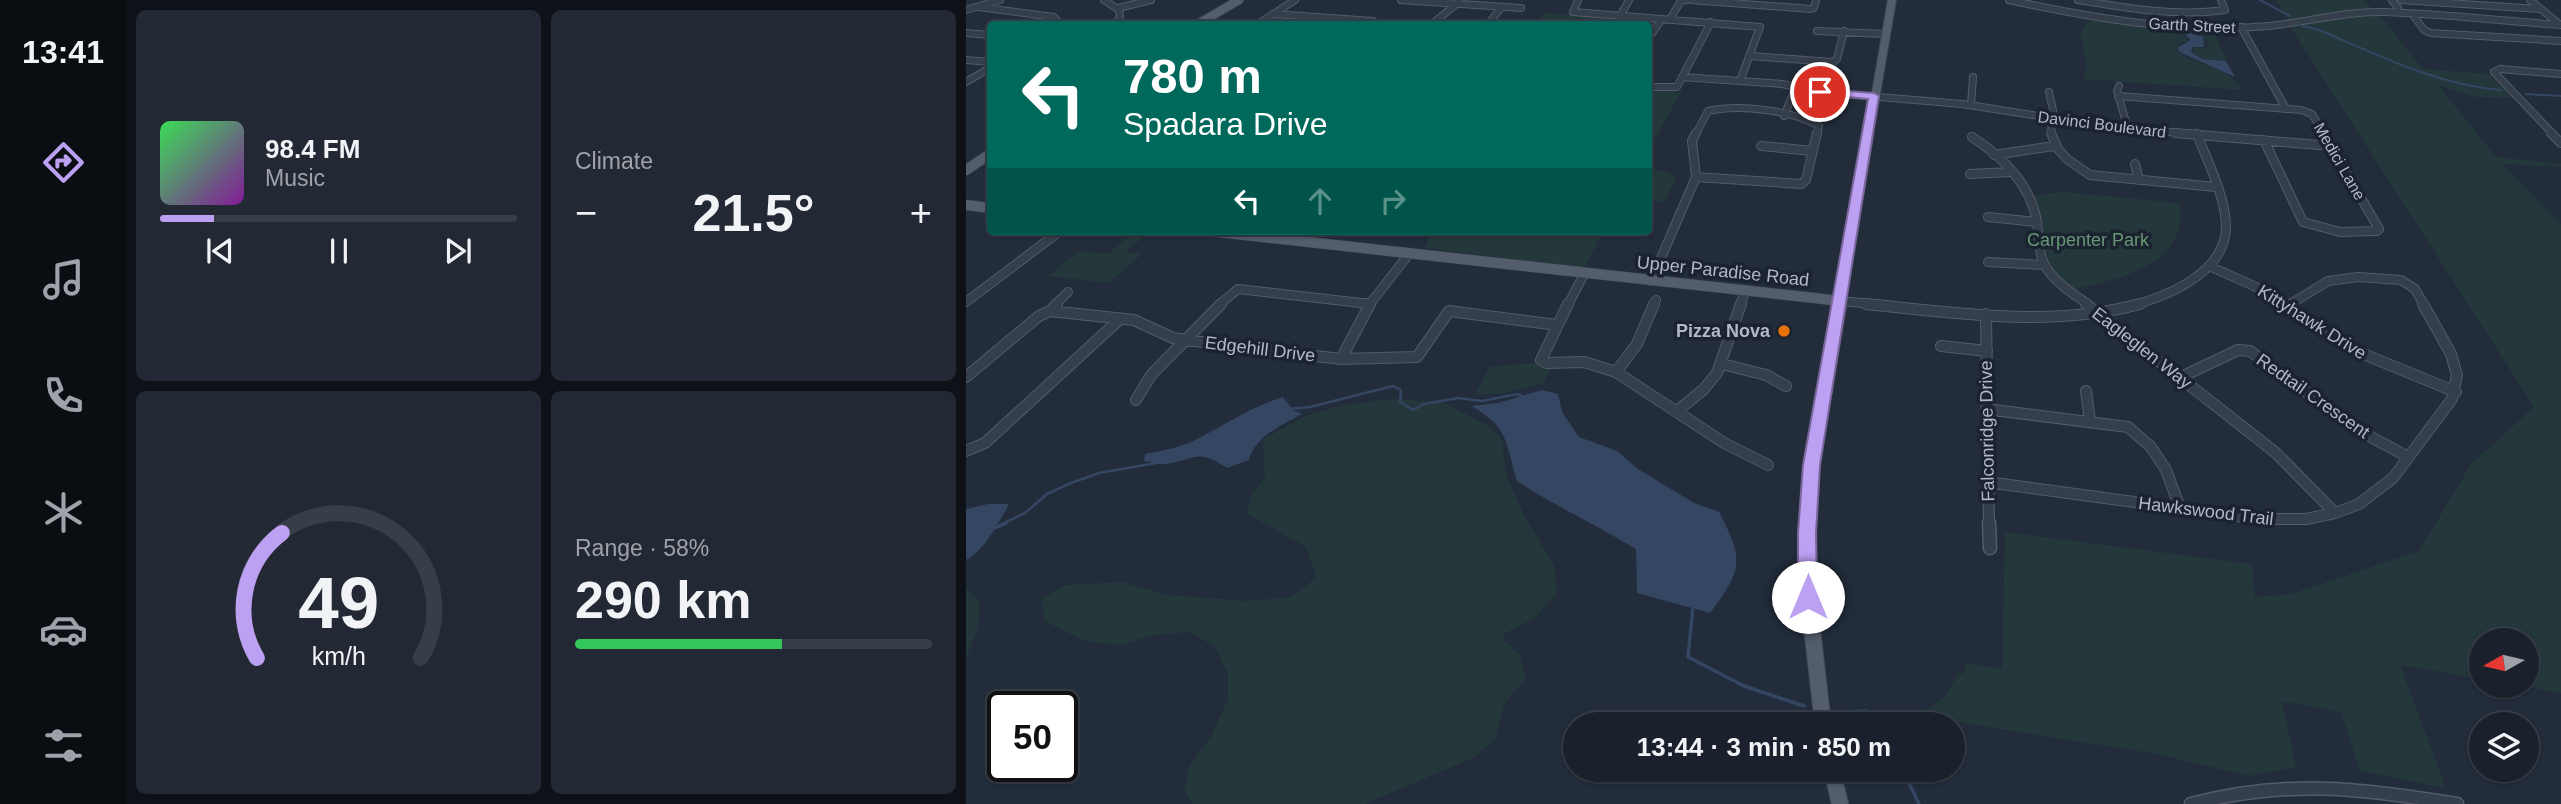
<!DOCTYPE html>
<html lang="en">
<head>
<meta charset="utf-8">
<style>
	:root { --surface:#1a212c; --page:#232934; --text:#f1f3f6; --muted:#9fa3a9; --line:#383e48; --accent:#bca0f2 }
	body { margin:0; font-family:Arial,sans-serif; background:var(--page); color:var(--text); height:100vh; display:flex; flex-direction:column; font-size:26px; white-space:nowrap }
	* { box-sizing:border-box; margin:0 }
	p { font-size:23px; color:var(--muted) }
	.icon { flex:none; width:38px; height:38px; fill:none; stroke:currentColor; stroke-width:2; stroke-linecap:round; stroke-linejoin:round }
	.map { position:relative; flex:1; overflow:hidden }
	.drawer { display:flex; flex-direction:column; gap:10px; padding:10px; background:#0e1218; width:840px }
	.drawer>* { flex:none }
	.guide { position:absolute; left:21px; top:21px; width:665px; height:214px; border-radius:7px; box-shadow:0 2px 5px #0004,0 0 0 2px var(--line); background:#00695c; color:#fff; overflow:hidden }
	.needle { width:46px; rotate:262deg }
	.tools { position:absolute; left:1503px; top:628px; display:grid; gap:14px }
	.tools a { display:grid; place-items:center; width:70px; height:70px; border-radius:50%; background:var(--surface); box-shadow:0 2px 5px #0004,0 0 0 2px var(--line); font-size:35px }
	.speed { position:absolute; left:21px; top:691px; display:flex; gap:14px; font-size:35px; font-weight:700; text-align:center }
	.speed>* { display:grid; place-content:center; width:91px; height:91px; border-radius:50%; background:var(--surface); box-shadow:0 2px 5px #0004,0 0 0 2px var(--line); line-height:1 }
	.speed .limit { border:4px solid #111; border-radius:10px; background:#fff; color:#111 }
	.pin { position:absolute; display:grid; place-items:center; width:60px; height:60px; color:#fff; margin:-30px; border:4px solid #fff; border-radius:50%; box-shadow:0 2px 7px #0007 }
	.me { position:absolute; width:77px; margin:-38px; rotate:0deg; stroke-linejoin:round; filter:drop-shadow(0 0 5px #0008) }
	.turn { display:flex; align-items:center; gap:24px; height:147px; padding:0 21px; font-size:32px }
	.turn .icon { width:91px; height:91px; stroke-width:2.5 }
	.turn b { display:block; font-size:49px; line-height:60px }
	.lanes { display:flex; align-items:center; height:66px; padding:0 21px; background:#0003; justify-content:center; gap:35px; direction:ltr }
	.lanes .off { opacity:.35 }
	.big { font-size:52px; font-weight:800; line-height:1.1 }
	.drawer .card { flex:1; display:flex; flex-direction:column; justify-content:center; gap:10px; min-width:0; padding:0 24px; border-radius:10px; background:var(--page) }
	.drawer .dial { align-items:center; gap:0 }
	.dial svg { height:182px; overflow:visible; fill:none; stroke:var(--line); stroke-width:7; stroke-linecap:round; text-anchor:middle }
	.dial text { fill:var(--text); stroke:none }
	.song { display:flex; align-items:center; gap:21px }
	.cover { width:84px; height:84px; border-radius:10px; background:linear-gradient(135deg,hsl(130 70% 55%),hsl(290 70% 35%)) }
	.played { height:7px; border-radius:4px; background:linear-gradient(90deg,var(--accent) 15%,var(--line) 15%) }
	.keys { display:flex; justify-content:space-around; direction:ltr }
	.heat { display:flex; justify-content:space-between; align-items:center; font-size:38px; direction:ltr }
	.charge { height:10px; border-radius:5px; background:linear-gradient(90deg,#34c759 58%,var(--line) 0) }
	.drawer .tiles { flex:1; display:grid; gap:10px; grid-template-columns:repeat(2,1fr) }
	.trip { position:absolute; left:597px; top:712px; width:402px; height:70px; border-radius:35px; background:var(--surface); box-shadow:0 2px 5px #0004,0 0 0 2px var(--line); font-weight:800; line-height:70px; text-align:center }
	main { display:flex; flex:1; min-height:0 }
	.dock { display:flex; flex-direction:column; width:126px; justify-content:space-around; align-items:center; background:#0a0d12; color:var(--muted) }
	.dock .icon { width:49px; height:49px }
	.dock .current { color:var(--accent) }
	.dock b { font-size:32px; color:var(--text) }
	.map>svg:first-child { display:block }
	.green { fill:#24383c }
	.water { fill:#354663 }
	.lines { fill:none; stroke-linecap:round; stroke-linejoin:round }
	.stream-far2 { stroke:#354663; stroke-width:2 }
	.stream-far1 { stroke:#354663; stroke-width:2.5 }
	.stream { stroke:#354663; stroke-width:3.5 }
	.minor-far3-casing { stroke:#545b69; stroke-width:8 }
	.minor-far2-casing { stroke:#545b69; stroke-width:10 }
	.minor-far1-casing { stroke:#545b69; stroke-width:12 }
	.minor-casing { stroke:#545b69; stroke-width:15 }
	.major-far3-casing { stroke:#3f4754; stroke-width:10 }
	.major-far2-casing { stroke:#3f4754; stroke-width:11 }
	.major-far1-casing { stroke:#3f4754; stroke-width:15 }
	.major-casing { stroke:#3f4754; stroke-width:18 }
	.minor-far3 { stroke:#353e4b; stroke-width:6 }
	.minor-far2 { stroke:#353e4b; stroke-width:8 }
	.minor-far1 { stroke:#353e4b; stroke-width:10 }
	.minor { stroke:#353e4b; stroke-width:12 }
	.major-far3 { stroke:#535d6b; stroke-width:8 }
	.major-far2 { stroke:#535d6b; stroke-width:10 }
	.major-far1 { stroke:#535d6b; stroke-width:12 }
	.major { stroke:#535d6b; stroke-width:16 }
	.route { fill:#bca0f2; stroke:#7a689d; stroke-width:2 }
	.food-dot { fill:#e8710a; stroke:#1b2330; stroke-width:2.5 }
	.labels { text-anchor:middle; stroke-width:7; stroke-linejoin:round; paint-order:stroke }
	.far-street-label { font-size:16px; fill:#b1b8c7; stroke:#1b2330 }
	.park-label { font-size:18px; fill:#679874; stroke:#1b2330 }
	.street-label { font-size:18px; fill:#b1b8c7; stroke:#1b2330 }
	.poi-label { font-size:18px; font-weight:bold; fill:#b1b8c7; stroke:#1b2330; text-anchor:end }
</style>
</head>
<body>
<main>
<nav class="dock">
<b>13:41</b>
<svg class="icon current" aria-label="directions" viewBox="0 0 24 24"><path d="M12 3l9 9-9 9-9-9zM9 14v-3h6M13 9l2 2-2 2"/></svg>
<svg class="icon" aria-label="music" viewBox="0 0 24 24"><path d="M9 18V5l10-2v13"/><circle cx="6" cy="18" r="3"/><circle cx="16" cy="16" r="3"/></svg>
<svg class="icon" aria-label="phone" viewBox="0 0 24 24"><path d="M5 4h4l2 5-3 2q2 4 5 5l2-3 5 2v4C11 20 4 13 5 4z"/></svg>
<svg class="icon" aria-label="climate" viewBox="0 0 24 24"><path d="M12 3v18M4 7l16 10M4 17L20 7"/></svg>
<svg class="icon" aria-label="car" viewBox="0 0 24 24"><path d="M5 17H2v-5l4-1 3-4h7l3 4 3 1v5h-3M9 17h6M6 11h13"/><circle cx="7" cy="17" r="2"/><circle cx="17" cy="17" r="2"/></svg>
<svg class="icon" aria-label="filters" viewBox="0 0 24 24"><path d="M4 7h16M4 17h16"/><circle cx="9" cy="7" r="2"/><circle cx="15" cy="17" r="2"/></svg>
</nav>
<section class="drawer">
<div class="tiles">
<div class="card">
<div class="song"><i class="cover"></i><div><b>98.4 FM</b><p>Music</p></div></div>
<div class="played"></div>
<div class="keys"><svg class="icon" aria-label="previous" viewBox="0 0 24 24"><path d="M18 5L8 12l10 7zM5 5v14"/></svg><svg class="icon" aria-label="pause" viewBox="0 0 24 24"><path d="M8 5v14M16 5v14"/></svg><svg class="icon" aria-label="next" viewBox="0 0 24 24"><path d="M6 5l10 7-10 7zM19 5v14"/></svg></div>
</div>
<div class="card"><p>Climate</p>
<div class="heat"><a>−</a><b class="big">21.5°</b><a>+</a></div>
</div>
<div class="card dial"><svg viewBox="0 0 100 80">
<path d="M14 69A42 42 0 1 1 86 69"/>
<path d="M14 69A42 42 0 0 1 25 14" stroke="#bca0f2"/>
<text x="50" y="56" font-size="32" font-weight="700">49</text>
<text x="50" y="72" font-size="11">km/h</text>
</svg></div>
<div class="card"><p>Range · 58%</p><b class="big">290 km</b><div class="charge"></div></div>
</div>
</section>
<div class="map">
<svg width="1595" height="804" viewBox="0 0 1595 804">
	<rect width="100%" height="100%" fill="#222c3b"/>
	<path class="green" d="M1310 0H1398L1407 10 1363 13 1323 20Z
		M578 13 668 19 663 24H526L529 22 568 24Z
		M1381 16 1415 17 1457 69 1522 74 1549 98 1509 97 1472 85 1530 157 1595 164V167L1536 164 1595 224V693L1557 686H1561V640H1516L1515 679 1434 665 1480 788 1394 771 1375 712 1316 701 1330 767 1283 776 1191 754 966 718 954 711C973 704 983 696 989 677H991L992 673 998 674 999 663 1036 669 1039 532 1286 564 1289 597 1325 594 1453 551 1505 464 1568 407 1323 25Z
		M1124 20 1210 27 1223 41 1213 43 1211 52C1232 66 1263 67 1277 90L1117 79 1121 65 1114 33Z
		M1215 28 1246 29 1261 61 1237 59 1227 52 1229 48H1241L1242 42 1238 37Z
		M683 90 715 92 683 150Z
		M683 169 701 172 710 178 698 203 683 199Z
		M1098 192 1214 203C1222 266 1155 278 1107 290 1065 259 1087 233 1067 195Z
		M169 231H184L160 252 176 254 143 283 82 276 113 251 142 254Z
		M468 231H638L618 268 458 248Z
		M570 363 585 367 578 383 534 394 508 395 524 367Z
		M425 399 476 402 521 425 536 439 540 475 560 519 588 565 591 594 567 619 538 634V640L554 655 560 678 538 704 529 740 507 758 399 804H227L218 789 223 767 246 735 262 699V674L250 648 225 632 188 635 154 645 119 641 79 621 75 599 100 585 156 582 202 595 281 601 325 597 350 578 340 547 280 513 286 493 299 479 297 439 342 415 378 405Z
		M0 588 13 601 12 627 0 659Z"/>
	<path class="water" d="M1211 28 1237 37 1238 47H1227L1225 52 1236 59 1260 61 1269 77 1213 52 1212 47 1225 40Z
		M576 390 592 394 596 412 613 437 651 451 672 469 728 503 753 512C778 560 777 569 744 613L671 593 670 549C630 525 589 506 551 481 539 442 543 427 505 406L532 403Z
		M317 397 327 410 336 414C315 426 289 436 283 460L261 468C232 449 231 458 201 464 194 465 186 462 178 461L179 454C195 451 212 448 227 441 258 426 284 407 317 397Z
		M22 504H43C33 522 19 550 0 560V509Z"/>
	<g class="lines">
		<path class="stream-far2" d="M1294 0 1324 16
			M1337 26 1353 30C1412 55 1471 85 1535 90
			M1560 94 1595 96"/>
		<path class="stream-far1" d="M323 409 344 407 427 386 435 390 434 402 447 410 458 404 492 398 516 401 552 394 560 397
			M36 524 59 513 81 494 105 483 133 473 190 463"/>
		<path class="stream" d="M27 529 40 523
			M727 606 722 657 778 686 838 706
			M875 712 901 711 913 724
			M937 770 953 804"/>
		<defs>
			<path id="minor-far3" d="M138 0 153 10 154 16 150 24
				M435 0 555 8
				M612 0 607 12 794 27 774 81
				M725 0 845 9 848 8 850 0
				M1043 0C1125 18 1219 34 1303 26 1342 22 1379 11 1419 12 1478 14 1537 21 1595 25
				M1112 0C1161 8 1209 17 1259 10L1255 0
				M1426 0 1432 8
				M1435 0 1574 9
				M1564 0 1593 24
				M13 7 88 17 94 24
				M152 8 185 0
				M0 10 34 0
				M307 14 407 21 405 24
				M1447 15 1458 30 1465 33 1595 41
				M654 16 663 0
				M704 19 715 1 720 0
				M292 24 329 0
				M466 24 493 2
				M522 24 536 7
				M1275 27 1320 109
				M851 31 919 34
				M0 33 24 35
				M682 39 696 19
				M784 56 867 62 871 59 878 31
				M0 60 24 62
				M716 77 816 84 854 92 996 104 1143 127 1229 134
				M0 82 24 68
				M1153 86 1151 91 1162 129
				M682 87H711L745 22
				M1083 92 1087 110 1085 134
				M1152 96 1335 110 1346 114 1358 134
				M1005 105 1007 77
				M818 116 830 86
				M730 134 742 111C774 104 824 110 853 126L851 134
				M1587 134 1528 72 1534 69 1595 74"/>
			<path id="minor-far2" d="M1085 133 1092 149 1101 159 1124 175 1250 187
				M1209 133 1365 146
				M1585 133 1595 143
				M1006 137C1036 156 1065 185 1071 222 1073 238 1072 255 1081 269 1091 284 1109 295 1123 305
				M1298 140 1337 222 1374 232 1411 231 1413 229 1357 133
				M795 146 847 151
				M1028 155 1088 146
				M1169 164 1173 180
				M1004 174 1044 172
				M730 177 835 184 840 180 851 133
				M730 177 726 141 730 133
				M1022 217 1070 222
				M1022 262 1077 265
				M1243 266 1288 286 1318 305
				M685 281 730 177
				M875 301 916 305
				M0 302 94 231
				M89 305 102 292
				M253 305 272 289 404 304
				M403 305 443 254
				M602 305 618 274
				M688 305 690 300
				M774 305 779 292
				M1168 305C1204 295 1260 272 1260 226 1259 195 1242 163 1231 134
				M1323 305 1362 281 1392 277 1435 280 1449 289 1458 305"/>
			<path id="minor-far1" d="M400 304H404
				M602 304 575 360 581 363 618 362 650 372 758 443 802 465
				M900 304C991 313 1084 328 1174 304
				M1120 304 1310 453 1369 513
				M1316 304 1390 351 1490 392
				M1321 307 1326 304
				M84 311 91 304
				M1020 314 1023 524
				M975 346 1021 351
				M375 359 404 304
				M756 364 800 375 820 386
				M650 372 671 344 688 304
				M0 377 73 316 84 311 168 320 207 338 289 349 375 359 451 357 483 311 591 325
				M1213 378 1272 350 1284 351 1394 431 1442 457
				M1120 391 1124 421
				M170 400 185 375 255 304
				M1020 409 1162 427 1185 447 1200 470 1214 508
				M711 411 737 390 751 373 775 304
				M0 451 19 443 154 319
				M1021 482 1293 519H1340L1369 513 1393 504 1427 478 1486 399 1491 375 1485 354 1457 304"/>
			<path id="minor" d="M1023 523 1024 548
				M1225 804C1321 779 1395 788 1491 804"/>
			<path id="major-far3" d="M232 24 273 0
				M903 134 926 0"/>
			<path id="major-far2" d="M0 170 24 154
				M0 205 24 208
				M243 231 875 301
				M874 305 903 133"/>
			<path id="major-far1" d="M842 524 844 479 874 304"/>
			<path id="major" d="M842 523 843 602 857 724
				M866 770 874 804"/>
		</defs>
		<use href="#minor-far3" class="minor-far3-casing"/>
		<use href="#minor-far2" class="minor-far2-casing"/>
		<use href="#minor-far1" class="minor-far1-casing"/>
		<use href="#minor" class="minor-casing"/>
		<use href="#major-far3" class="major-far3-casing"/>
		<use href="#major-far2" class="major-far2-casing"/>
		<use href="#major-far1" class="major-far1-casing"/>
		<use href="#major" class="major-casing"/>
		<use href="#minor-far3" class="minor-far3"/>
		<use href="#minor-far2" class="minor-far2"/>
		<use href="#minor-far1" class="minor-far1"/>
		<use href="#minor" class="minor"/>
		<use href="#major-far3" class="major-far3"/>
		<use href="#major-far2" class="major-far2"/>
		<use href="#major-far1" class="major-far1"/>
		<use href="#major" class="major"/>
	</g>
	<path class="route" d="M854 89 908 93 913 96 854 465 850 533 851 597 849 603 842 606 835 603 832 597V533L837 465 902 99 850 94 849 92Z"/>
	<circle class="food-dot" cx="818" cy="331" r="7"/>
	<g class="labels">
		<g class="far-street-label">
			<text transform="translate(1226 25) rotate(3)" y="6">Garth Street</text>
			<text transform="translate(1136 124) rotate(7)" y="6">Davinci Boulevard</text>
			<text transform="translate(1374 161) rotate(60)" y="6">Medici Lane</text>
		</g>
		<g class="park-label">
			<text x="1122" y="246">Carpenter Park</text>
		</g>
		<g class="street-label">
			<text transform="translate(757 271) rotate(6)" y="6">Upper Paradise Road</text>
			<text transform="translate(1346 322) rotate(32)" y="6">Kittyhawk Drive</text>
			<text transform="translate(1176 348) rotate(38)" y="6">Eagleglen Way</text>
			<text transform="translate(294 349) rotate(7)" y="6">Edgehill Drive</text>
			<text transform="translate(1347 396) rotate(35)" y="6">Redtail Crescent</text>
			<text transform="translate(1021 431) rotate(-91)" y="6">Falconridge Drive</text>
			<text transform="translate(1240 511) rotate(7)" y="6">Hawkswood Trail</text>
		</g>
		<g class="poi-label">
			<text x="804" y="337">Pizza Nova</text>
		</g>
	</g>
</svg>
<div class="tools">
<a><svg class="needle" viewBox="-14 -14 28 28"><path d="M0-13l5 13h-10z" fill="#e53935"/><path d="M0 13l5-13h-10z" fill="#9fa3a9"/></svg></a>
<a><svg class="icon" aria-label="layers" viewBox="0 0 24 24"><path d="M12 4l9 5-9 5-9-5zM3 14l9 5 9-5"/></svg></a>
</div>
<div class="speed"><div class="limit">50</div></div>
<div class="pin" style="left:854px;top:92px;background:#d93025"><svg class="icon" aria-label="arrive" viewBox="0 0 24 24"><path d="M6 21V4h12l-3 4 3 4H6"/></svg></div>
<svg class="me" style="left:842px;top:597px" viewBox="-20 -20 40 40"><circle r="19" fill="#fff"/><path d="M0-13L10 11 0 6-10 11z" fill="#bca0f2"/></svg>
<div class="trip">13:44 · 3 min · 850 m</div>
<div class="guide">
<div class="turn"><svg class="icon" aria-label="left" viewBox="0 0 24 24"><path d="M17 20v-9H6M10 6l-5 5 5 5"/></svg><div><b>780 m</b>Spadara Drive</div></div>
<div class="lanes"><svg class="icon" aria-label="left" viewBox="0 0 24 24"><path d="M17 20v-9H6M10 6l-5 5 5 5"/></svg><svg class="icon off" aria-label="ahead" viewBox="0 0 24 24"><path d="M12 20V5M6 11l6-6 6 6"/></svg><svg class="icon off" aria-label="right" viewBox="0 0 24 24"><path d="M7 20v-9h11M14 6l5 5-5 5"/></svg></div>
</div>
</div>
</main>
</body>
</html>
